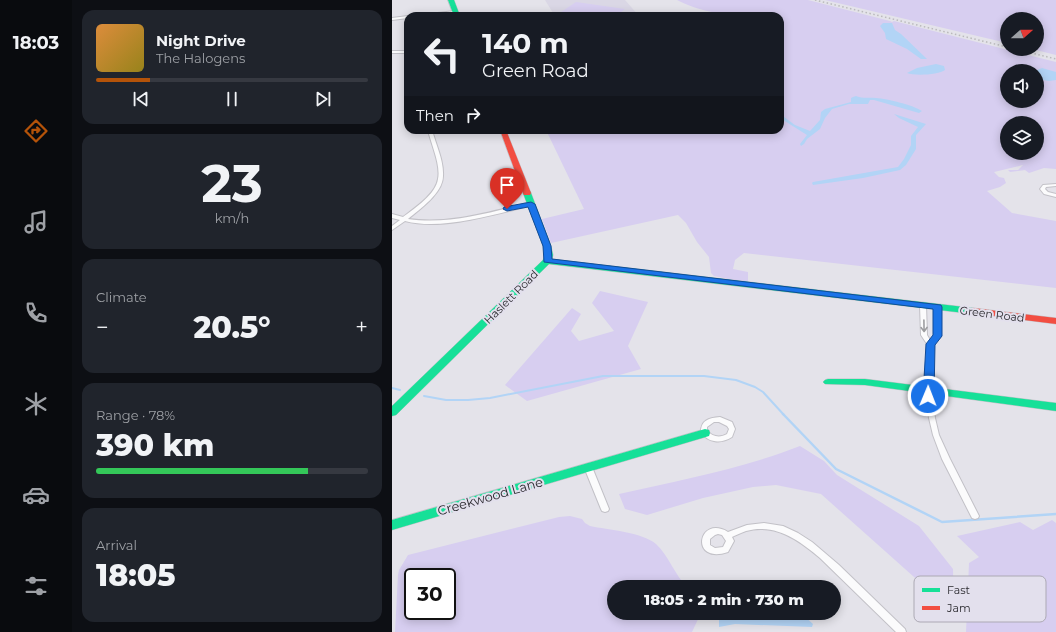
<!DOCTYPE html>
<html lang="en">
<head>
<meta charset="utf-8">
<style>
	:root { --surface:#171b24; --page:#20242c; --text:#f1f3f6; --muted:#9ea1a6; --line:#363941; --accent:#b45309 }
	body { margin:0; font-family:Montserrat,sans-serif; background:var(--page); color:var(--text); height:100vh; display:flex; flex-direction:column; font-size:15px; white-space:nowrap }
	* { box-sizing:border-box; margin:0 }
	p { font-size:13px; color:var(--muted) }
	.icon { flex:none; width:22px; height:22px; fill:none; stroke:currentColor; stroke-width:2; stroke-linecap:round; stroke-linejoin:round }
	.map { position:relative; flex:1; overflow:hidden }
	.drawer { display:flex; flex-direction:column; gap:10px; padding:10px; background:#0d0f14; width:320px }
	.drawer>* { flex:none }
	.guide { position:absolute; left:12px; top:12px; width:380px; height:122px; border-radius:12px; box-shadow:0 2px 10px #0003; background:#171b24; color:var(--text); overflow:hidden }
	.needle { width:26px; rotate:69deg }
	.controls { position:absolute; left:608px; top:12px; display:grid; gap:8px }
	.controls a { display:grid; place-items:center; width:44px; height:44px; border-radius:50%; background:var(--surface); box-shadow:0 2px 10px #0003; font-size:20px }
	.speed { position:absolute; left:12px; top:568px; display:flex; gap:8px; font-size:20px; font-weight:700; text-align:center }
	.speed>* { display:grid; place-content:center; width:52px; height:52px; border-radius:50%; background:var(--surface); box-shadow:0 2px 10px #0003; line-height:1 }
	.speed .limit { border:2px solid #111; border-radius:6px; background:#fff; color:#111 }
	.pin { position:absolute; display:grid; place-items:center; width:34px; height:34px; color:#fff; margin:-41px -17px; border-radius:50% 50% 50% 0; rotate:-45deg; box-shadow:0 0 4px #0007 }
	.pin .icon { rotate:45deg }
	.me { position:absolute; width:44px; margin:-22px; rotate:1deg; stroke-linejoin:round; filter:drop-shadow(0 0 3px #0008) }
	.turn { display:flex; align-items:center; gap:14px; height:84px; padding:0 12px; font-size:18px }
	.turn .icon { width:52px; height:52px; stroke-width:2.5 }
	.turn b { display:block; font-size:28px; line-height:34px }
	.then { display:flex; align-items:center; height:38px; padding:0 12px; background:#0003; gap:8px; font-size:15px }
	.big { font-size:30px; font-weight:800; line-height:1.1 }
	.drawer .widget { flex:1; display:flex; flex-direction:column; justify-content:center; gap:6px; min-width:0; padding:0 14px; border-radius:12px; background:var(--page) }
	.drawer .dial { align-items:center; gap:0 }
	.dial b { font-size:52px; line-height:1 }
	.song { display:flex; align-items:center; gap:12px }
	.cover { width:48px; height:48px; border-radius:6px; background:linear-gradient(135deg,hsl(30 70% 55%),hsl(50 70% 35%)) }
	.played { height:4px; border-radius:2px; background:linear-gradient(90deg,var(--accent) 20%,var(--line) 20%) }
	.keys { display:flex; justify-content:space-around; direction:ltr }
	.heat { display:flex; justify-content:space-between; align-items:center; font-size:22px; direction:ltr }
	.charge { height:6px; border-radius:3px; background:linear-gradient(90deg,#34c759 78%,var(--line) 0) }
	.trip { position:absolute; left:215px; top:580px; width:234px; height:40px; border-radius:20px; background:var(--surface); box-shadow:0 2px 10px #0003; font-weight:800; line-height:40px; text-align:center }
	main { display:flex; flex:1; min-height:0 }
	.tab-bar { display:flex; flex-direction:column; width:72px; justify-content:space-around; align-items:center; background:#090b0e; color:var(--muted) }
	.tab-bar .icon { width:28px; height:28px }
	.tab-bar .current { color:var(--accent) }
	.tab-bar b { font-size:18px; color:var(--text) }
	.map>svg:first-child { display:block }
	.built { fill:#dad7e5 }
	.green { fill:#d7cef0; fill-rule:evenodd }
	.water { fill:#b2d4f6 }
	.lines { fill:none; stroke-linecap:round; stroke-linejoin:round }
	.stream-far1 { stroke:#b2d4f6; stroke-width:2 }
	.stream { stroke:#b2d4f6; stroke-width:2.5 }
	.street-casing { stroke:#c2c1c7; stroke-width:2 }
	.fast-casing { stroke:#c2c1c7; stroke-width:1 }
	.jam-casing { stroke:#c2c1c7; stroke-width:1 }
	.street { fill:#fbfbfc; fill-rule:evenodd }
	.fast { fill:#16e098; fill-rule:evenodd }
	.jam { fill:#f24e42; fill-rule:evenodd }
	.rail { stroke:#bababb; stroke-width:1.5; stroke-dasharray:1.5 2.5; stroke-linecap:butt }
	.oneway { stroke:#9d9da0 }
	.route { fill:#1a73e8; stroke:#114b97 }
	.labels { text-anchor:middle; stroke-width:4; stroke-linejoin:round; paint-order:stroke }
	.street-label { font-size:11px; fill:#2b2a2f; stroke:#e3e0ed }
	.near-street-label { font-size:13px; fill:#2b2a2f; stroke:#e3e0ed }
	.key { fill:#e3e0ed; stroke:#aca9b4; stroke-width:1 }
	.key-label { font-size:11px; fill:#2b2a2f }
</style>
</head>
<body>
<main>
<nav class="tab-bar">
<b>18:03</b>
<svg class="icon current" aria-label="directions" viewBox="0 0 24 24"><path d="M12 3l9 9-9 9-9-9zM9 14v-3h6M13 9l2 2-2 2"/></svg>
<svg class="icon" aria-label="music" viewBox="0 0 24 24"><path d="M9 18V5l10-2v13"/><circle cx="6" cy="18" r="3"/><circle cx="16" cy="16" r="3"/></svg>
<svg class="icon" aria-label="phone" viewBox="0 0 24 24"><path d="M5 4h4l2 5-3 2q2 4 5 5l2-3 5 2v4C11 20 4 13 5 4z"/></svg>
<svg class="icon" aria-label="climate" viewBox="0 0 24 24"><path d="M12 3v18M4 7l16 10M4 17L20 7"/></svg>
<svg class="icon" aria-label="car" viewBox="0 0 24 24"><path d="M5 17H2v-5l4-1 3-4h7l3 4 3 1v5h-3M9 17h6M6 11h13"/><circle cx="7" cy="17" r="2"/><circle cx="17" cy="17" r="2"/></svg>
<svg class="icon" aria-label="filters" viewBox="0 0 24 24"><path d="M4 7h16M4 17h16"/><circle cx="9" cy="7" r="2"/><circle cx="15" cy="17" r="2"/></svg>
</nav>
<section class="drawer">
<div class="widget">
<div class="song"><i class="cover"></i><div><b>Night Drive</b><p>The Halogens</p></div></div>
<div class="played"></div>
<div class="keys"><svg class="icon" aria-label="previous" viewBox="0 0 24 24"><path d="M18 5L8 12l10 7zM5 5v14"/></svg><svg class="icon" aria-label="pause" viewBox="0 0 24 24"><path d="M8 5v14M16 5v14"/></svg><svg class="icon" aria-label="next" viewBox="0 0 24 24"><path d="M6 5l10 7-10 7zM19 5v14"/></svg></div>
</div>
<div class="widget dial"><b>23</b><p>km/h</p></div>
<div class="widget"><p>Climate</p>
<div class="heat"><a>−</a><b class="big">20.5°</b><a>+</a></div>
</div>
<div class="widget"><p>Range · 78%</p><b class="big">390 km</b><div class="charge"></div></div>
<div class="widget"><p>Arrival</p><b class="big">18:05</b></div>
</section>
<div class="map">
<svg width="664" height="632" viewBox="0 0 664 632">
	<rect width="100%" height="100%" fill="#e4e3ea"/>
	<path class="built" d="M153 0H233L247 16H143L161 13Z"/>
	<path class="green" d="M285 0H416L498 21 500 22 502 21 664 62V169L652 168 637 173 633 170 618 172 616 170H626L631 165 602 172 607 177 612 178 614 183 608 187 595 191 620 213 664 221V288L352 253 343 260 341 269 356 272V283L322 276 319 273 317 257 305 242 294 223 286 215 159 243 150 219 192 209 154 130H388V16C353 16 317 17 285 0ZM615 71H645V101H615ZM615 123H645V153H615Z
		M433 0H664V55L640 49H645V19H615V43Z
		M184 2 233 9 224 16H194L169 12Z
		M208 291 256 302 236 346 249 369 135 401 113 385 180 308 189 314 179 331 187 341 222 331 200 303Z
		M408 446 432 461 445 475 527 526 561 569 562 617 531 585 429 494 384 485 361 487 311 498 255 515 233 509 227 494C288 480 350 469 408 446Z
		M178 516 190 519 193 523 198 526C216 530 250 532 264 544 277 556 282 574 295 587H222V613H309L300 632H3L6 575 7 570 16 555 167 517ZM21 577H55V611H21Z
		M660 520 664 523V632H574L577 563 587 557 565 536 628 522 641 530Z"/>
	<path class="water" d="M491 23H500L503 30 509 34 535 59H529L515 49 494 39 493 33 488 26Z
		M544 64 552 66 553 70C547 75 522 76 515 73L525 68Z
		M650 68 664 72V80L657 81 645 79V71H643Z
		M464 96C472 99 476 97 484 98 496 99 521 105 530 111L527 113 482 100H478L476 104H457L440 109 433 118 428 129 415 139 412 144 409 146 408 144 415 135 388 118V114L403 125 418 131 428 120 429 112 433 109 459 102V98L461 97Z
		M502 114 534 124 524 135V149L514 165 508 170 471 178 421 185 420 183 421 182 506 167 512 159 519 145V136L526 127 507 118Z
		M327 613H409L421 624 420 627 343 624 327 627Z"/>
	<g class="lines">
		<path class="stream-far1" d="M0 388 8 390
			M32 396 54 400H76L98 398 211 376H312L344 380 363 387 371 392 392 415"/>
		<path class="stream" d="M391 414 444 469 550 522 664 514"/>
		<defs>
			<path id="street" d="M63 11 65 12 64 13 37 16H26L28 15Z
				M16 16V18L0 20V18Z
				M0 51H16V53H0Z
				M36 130H40C44 145 52 161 51 176 51 193 28 209 16 219 58 225 99 212 139 202L142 204 141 205C104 214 50 231 13 221L0 230V226L8 220 0 218V214L11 217C23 208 44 194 46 179 49 165 39 144 36 130Z
				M664 184V186L654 187 653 189 656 192 664 194V197L652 194 648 189 651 185Z
				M531 303 534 305 535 335 538 340 543 336V307L546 305 549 307V336L541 345 539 390 543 418 547 435 558 459 587 516 586 518 583 519 580 518 579 516 550 459 541 435 537 418 533 390 535 344 529 335 528 305Z
				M328 417 340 422 343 429 340 437C329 444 316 443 309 432 309 420 317 418 328 417ZM322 422H327L335 426 337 429 335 434C328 438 321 437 315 431V427Z
				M196 464 199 465 200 467 217 509 216 511 213 512 210 511 209 509 192 467 193 465Z
				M372 523 391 526 406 533 420 542 447 565 513 629 514 632H504L428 558C407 540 383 523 354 531 349 533 344 535 340 537L342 541 336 552C297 565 306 514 336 532L355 525ZM326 534 330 535 334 541 331 547 323 548 318 545V539L323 535Z"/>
			<path id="fast" d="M56 0H62L68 16H62Z
				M132 191H138L139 193 159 246 161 255 160 259 581 308 585 311 581 314 157 264 4 415 0 416V406L151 260 153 255 151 246 131 193Z
				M436 379H473L664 403V411L473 385 433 384 431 382 433 380Z
				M313 429 317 430 318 433 317 436 0 530V520Z"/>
			<path id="jam" d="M108 130H114L139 193 138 195H132L131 193Z
				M581 308 664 318V324L578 313 577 311 578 309Z"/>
		</defs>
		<use href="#street" class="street-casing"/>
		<use href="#fast" class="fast-casing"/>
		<use href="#jam" class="jam-casing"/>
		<use href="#street" class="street"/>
		<use href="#fast" class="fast"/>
		<use href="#jam" class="jam"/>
		<path class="rail" d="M423 0 615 47
			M623 49 664 59"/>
	</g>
	<defs><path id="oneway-shaft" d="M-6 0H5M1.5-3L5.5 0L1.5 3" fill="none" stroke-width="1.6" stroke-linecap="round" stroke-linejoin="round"/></defs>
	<use class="oneway" href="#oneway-shaft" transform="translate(532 326) rotate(89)"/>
	<path class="route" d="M139 202 143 204 159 246 160 259 549 305 550 307V336L543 345 542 396 536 400 531 396 534 344 541 335V309L152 262 151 246 136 207 115 211 111 209 112 207Z"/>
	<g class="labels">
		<g class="street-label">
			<text transform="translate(119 297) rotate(-45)" y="4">Haslett Road</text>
			<text transform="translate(600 314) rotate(7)" y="4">Green Road</text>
		</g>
		<g class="near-street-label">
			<text transform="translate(98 496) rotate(-16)" y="5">Creekwood Lane</text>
		</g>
	</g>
	<rect x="522" y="576" width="132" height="46" rx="6" class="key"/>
	<rect x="530" y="588" width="18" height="4" fill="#16e098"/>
	<rect x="530" y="606" width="18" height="4" fill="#f24e42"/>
	<g class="key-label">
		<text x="555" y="594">Fast</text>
		<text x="555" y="612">Jam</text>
	</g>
</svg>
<div class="controls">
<a><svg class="needle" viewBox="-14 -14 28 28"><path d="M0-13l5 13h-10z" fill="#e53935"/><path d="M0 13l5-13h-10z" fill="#9ea1a6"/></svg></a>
<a><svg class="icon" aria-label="sound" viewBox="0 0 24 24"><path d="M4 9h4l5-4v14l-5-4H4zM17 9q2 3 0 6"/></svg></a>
<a><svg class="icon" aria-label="layers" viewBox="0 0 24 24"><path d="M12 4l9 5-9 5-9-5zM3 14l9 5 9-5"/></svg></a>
</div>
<div class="speed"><div class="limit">30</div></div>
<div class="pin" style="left:115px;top:209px;background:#d93025"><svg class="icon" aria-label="arrive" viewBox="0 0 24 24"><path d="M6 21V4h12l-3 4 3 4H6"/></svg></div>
<svg class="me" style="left:536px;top:396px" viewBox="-20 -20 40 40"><circle r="17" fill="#1a73e8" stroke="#fff" stroke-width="3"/><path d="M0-11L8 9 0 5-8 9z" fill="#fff"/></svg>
<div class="trip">18:05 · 2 min · 730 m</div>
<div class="guide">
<div class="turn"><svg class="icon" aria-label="left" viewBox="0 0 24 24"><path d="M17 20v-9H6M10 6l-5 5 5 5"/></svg><div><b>140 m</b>Green Road</div></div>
<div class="then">Then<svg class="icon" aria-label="right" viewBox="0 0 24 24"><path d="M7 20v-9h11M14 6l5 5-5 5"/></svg></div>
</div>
</div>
</main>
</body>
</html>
